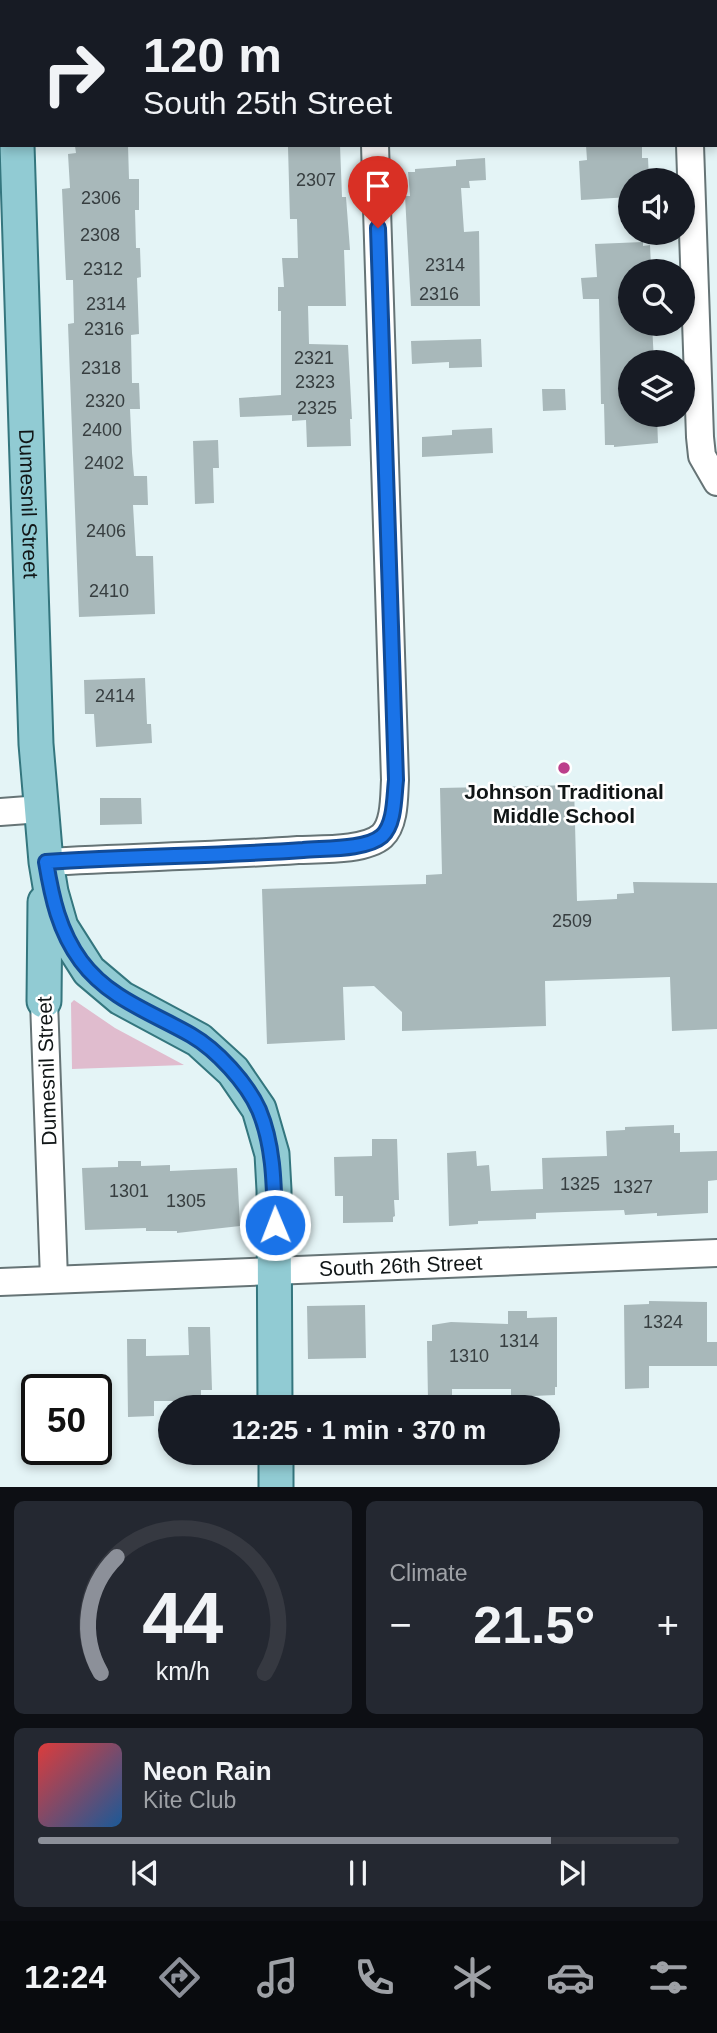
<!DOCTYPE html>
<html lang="en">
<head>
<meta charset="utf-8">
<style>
	:root { --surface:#171b24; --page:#242831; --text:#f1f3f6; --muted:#9ea1a6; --line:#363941; --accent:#8c9099 }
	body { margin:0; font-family:Arial,sans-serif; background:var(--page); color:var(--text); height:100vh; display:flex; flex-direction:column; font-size:26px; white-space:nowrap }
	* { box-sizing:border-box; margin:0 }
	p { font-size:23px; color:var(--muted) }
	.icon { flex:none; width:38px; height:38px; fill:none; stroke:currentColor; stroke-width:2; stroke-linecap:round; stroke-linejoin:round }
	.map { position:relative; height:1487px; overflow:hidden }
	.panel { display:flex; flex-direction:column; gap:14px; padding:14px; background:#0d0f14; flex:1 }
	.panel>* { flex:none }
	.top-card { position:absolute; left:0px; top:0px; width:718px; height:147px; box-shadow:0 4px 10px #0003; background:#171b24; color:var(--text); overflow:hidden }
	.tools { position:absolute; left:618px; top:168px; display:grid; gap:14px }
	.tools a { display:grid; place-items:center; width:77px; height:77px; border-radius:50%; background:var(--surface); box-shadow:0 4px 10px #0003; font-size:35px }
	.speed { position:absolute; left:21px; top:1374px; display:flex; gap:14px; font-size:35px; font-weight:700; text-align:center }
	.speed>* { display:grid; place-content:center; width:91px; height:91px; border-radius:50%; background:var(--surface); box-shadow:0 4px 10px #0003; line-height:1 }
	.speed .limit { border:4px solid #111; border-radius:10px; background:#fff; color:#111 }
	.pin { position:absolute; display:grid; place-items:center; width:60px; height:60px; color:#fff; margin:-72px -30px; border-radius:50% 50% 50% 0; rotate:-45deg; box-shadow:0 0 7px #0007 }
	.pin .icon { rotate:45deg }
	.me { position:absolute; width:77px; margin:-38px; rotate:359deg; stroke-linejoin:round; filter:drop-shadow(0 0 5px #0008) }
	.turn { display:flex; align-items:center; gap:24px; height:147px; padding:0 28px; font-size:32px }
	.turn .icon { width:91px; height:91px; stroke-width:2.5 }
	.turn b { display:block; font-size:49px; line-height:60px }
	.big { font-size:52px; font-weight:800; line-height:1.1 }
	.panel .widget { flex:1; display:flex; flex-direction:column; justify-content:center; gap:10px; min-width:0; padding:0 24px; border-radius:10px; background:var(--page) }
	.panel .dial { align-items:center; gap:0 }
	.dial svg { height:182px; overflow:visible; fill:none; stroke:var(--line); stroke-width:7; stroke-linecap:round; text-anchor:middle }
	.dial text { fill:var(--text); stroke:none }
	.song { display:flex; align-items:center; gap:21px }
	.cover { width:84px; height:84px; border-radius:10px; background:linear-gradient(135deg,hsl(0 70% 55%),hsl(210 70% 35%)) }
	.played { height:7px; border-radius:4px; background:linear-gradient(90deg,var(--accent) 80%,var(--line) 80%) }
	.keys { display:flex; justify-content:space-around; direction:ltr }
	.heat { display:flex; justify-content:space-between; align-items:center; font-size:38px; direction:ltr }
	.panel .tiles { flex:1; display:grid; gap:14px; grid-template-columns:1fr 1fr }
	.widget:last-child { grid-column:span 2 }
	.trip { position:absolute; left:158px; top:1395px; width:402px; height:70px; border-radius:35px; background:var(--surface); box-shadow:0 4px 10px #0003; font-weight:800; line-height:70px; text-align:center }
	.dock { display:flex; height:112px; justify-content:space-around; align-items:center; background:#090b0e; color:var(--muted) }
	.dock .icon { width:49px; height:49px }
	.dock .current { color:var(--accent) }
	.dock b { font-size:32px; color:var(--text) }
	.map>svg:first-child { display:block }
	.green { fill:#e0bcce }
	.building { fill:#a8b8ba }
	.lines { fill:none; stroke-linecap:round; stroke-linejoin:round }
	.minor-casing { stroke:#667476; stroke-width:30 }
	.major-casing { stroke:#34767e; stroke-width:37 }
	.minor { stroke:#fff; stroke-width:26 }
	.major { stroke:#91cbd3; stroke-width:33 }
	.route-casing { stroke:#114b97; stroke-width:18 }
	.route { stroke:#1a73e8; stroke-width:12 }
	.poi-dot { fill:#bc3e8b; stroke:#fff; stroke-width:2.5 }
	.labels { text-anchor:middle; stroke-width:5; stroke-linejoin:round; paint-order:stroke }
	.number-label { font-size:18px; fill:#373e40 }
	.street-label { font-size:21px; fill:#111617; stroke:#fff }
	.poi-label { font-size:21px; font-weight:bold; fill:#111617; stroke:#fff }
</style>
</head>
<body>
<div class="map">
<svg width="717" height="1487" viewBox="0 0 717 1487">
	<rect width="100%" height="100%" fill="#e4f4f6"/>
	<path class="green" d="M74 1000 115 1028 184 1065 72 1069 71 1003Z"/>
	<path class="building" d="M128 145 129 179H139V210H135L136 248H140L141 277 137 278 139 334 131 335 132 383H139L140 409H130L132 453 134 476H147L148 505H133L136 556H153L155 614 79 617 68 324 74 323 73 280H66L62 189 70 188 68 154 76 153 75 146Z
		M293 145H340L342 197H346L350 250H344L346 306H308L309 344 348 345 352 419H350L351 446 307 447 306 420 292 421V415L240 417 239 398 281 395V311H278V287H284L282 258H298L297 219H290L288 147Z
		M586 145H642V158H648L649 180H630V197L581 200 579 161 587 160Z
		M485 158 486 180 469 181 470 188H461L464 232 479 231 480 306H411L405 196H410L408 172H415V169L456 166V160Z
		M643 242V246L650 245 651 266H644V269H630V324H652L654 362H630V415L657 416 658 443 614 447V445H605L604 404H601L599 299H583L581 278 597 277 595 244Z
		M481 339 482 367 449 368V362L412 364 411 341Z
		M542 389H565L566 410 543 411Z
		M492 428 493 453 422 457V437L452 435V430Z
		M218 440 219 468H213L214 503 195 504 193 441Z
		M145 678 147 724H151L152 743 96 747 94 714H85L84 680Z
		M574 785 577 901 617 899V894L634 893 633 882 717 883V1029L672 1031 670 977 545 981 546 1026 402 1031V1012L374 986 343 987 345 1040 267 1044 262 889 426 884V875L442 874 440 788Z
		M100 798H141L142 824 100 825Z
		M674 1125V1133H680V1152L717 1151V1180L708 1181V1213L657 1216V1213L625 1215 624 1210 536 1213V1219L478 1221V1224L449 1226 447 1153 476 1151 477 1166 489 1165 491 1191 543 1189 542 1158 607 1156 606 1131 625 1130V1127Z
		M372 1139H397L399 1200H394L395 1216 393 1217V1222L343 1223V1196H335L334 1157 372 1156Z
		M118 1161H141V1166L170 1165V1171L237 1168 240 1226 177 1233V1231H146V1228L85 1230 82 1168 118 1167Z
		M649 1301 707 1302V1342H717V1366H649V1388L625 1389 624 1305 649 1304Z
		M365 1305 366 1358 308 1359 307 1306Z
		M508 1311H527V1318L557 1317V1387H555V1395L511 1397V1389H452V1400H428L427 1341H432V1325L451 1322 508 1324Z
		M188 1327H210L212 1390H201V1401H154V1416L128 1417 127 1339H146V1356L189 1355Z"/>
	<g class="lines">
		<defs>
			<g id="minor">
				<path d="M371 0V2"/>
				<path d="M685 0V2"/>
				<path d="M716 89H717"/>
				<path d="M0 122H2"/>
				<path d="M690 145 700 437 702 456 717 482"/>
				<path d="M0 812 41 809"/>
				<path d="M46 862C130 857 214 856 298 850 320 849 365 851 382 836 395 824 394 797 395 780L375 145"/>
				<path d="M44 1001 54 1279"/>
				<path id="s1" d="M0 1282 717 1253"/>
			</g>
			<g id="major">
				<path d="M12 0 13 2"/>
				<path id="s2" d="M17 145 36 744 46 862 51 892 61 927 89 971 121 998 199 1040 233 1071 259 1109 272 1154 274 1190 275 1407"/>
				<path d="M44 1001 45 902"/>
				<path d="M276 1452V1487"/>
			</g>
		</defs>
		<use href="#minor" class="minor-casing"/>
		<use href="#major" class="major-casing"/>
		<use href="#minor" class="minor"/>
		<use href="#major" class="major"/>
	</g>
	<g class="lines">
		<defs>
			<path id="route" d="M275 1225C274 1186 274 1146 259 1110 247 1083 217 1050 191 1035 153 1013 109 999 81 961 59 931 52 898 46 862 132 856 217 856 303 850 324 848 366 850 382 836 395 824 394 797 396 780L378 228"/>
		</defs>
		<use href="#route" class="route-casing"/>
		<use href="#route" class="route"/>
	</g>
	<circle class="poi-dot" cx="564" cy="768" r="7"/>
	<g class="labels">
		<g class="number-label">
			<text x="316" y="186">2307</text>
			<text x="101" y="204">2306</text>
			<text x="100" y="241">2308</text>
			<text x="445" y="271">2314</text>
			<text x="103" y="275">2312</text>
			<text x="439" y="300">2316</text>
			<text x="106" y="310">2314</text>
			<text x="104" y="335">2316</text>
			<text x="314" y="364">2321</text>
			<text x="101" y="374">2318</text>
			<text x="315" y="388">2323</text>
			<text x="105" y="407">2320</text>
			<text x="317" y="414">2325</text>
			<text x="102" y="436">2400</text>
			<text x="104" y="469">2402</text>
			<text x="106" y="537">2406</text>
			<text x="109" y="597">2410</text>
			<text x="115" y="702">2414</text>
			<text x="572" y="927">2509</text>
			<text x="580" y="1190">1325</text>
			<text x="633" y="1193">1327</text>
			<text x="129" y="1197">1301</text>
			<text x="186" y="1207">1305</text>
			<text x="663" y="1328">1324</text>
			<text x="519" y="1347">1314</text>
			<text x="469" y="1362">1310</text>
		</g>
		<g class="street-label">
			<text dy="7" stroke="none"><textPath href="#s2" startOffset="359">Dumesnil Street</textPath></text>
			<text transform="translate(47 1071) rotate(-92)" y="7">Dumesnil Street</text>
			<text dy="7" stroke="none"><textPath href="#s1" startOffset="401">South 26th Street</textPath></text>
		</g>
		<g class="poi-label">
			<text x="564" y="799">Johnson Traditional<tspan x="564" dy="24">Middle School</tspan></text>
		</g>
	</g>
</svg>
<div class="tools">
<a><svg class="icon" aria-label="sound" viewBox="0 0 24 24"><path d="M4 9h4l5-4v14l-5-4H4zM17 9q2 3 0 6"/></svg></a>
<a><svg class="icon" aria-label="search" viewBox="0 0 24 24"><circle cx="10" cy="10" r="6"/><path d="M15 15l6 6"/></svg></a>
<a><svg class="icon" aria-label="layers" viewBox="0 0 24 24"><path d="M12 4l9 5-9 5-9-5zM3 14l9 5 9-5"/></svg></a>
</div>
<div class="speed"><div class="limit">50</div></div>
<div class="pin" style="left:378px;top:228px;background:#d93025"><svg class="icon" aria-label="arrive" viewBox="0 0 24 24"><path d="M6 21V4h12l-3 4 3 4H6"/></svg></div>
<svg class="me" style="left:275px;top:1225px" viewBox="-20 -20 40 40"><circle r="17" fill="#1a73e8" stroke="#fff" stroke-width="3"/><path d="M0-11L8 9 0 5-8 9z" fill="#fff"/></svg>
<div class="trip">12:25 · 1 min · 370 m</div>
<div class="top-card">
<div class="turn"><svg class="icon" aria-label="right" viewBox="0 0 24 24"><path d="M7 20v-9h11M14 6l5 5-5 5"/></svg><div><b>120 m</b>South 25th Street</div></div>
</div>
</div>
<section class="panel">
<div class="tiles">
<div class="widget dial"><svg viewBox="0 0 100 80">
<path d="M14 69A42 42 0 1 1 86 69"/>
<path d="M14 69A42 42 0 0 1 21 18" stroke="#8c9099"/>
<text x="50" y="56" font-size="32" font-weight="700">44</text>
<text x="50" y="72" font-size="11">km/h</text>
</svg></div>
<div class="widget"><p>Climate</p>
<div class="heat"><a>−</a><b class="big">21.5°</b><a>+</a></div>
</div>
<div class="widget">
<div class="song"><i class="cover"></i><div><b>Neon Rain</b><p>Kite Club</p></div></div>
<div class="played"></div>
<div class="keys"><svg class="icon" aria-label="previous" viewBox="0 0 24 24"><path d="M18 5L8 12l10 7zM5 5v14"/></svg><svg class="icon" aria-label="pause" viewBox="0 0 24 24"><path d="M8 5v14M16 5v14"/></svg><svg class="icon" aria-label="next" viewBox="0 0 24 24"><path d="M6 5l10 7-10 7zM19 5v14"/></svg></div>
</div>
</div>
</section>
<nav class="dock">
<b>12:24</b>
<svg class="icon current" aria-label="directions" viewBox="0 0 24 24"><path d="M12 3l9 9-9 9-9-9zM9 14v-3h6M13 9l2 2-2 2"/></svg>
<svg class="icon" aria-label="music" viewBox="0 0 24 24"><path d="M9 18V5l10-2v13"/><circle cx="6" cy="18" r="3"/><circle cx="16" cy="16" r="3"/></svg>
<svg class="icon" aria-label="phone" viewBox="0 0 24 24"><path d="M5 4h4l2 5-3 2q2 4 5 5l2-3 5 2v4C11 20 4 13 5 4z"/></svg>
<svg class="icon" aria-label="climate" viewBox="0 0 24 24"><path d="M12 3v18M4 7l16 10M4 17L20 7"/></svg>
<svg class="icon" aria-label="car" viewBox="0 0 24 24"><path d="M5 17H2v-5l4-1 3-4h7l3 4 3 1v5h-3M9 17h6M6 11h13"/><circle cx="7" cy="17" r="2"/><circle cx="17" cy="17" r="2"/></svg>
<svg class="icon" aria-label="filters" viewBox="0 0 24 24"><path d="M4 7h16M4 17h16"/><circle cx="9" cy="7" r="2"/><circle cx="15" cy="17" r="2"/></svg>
</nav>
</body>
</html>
